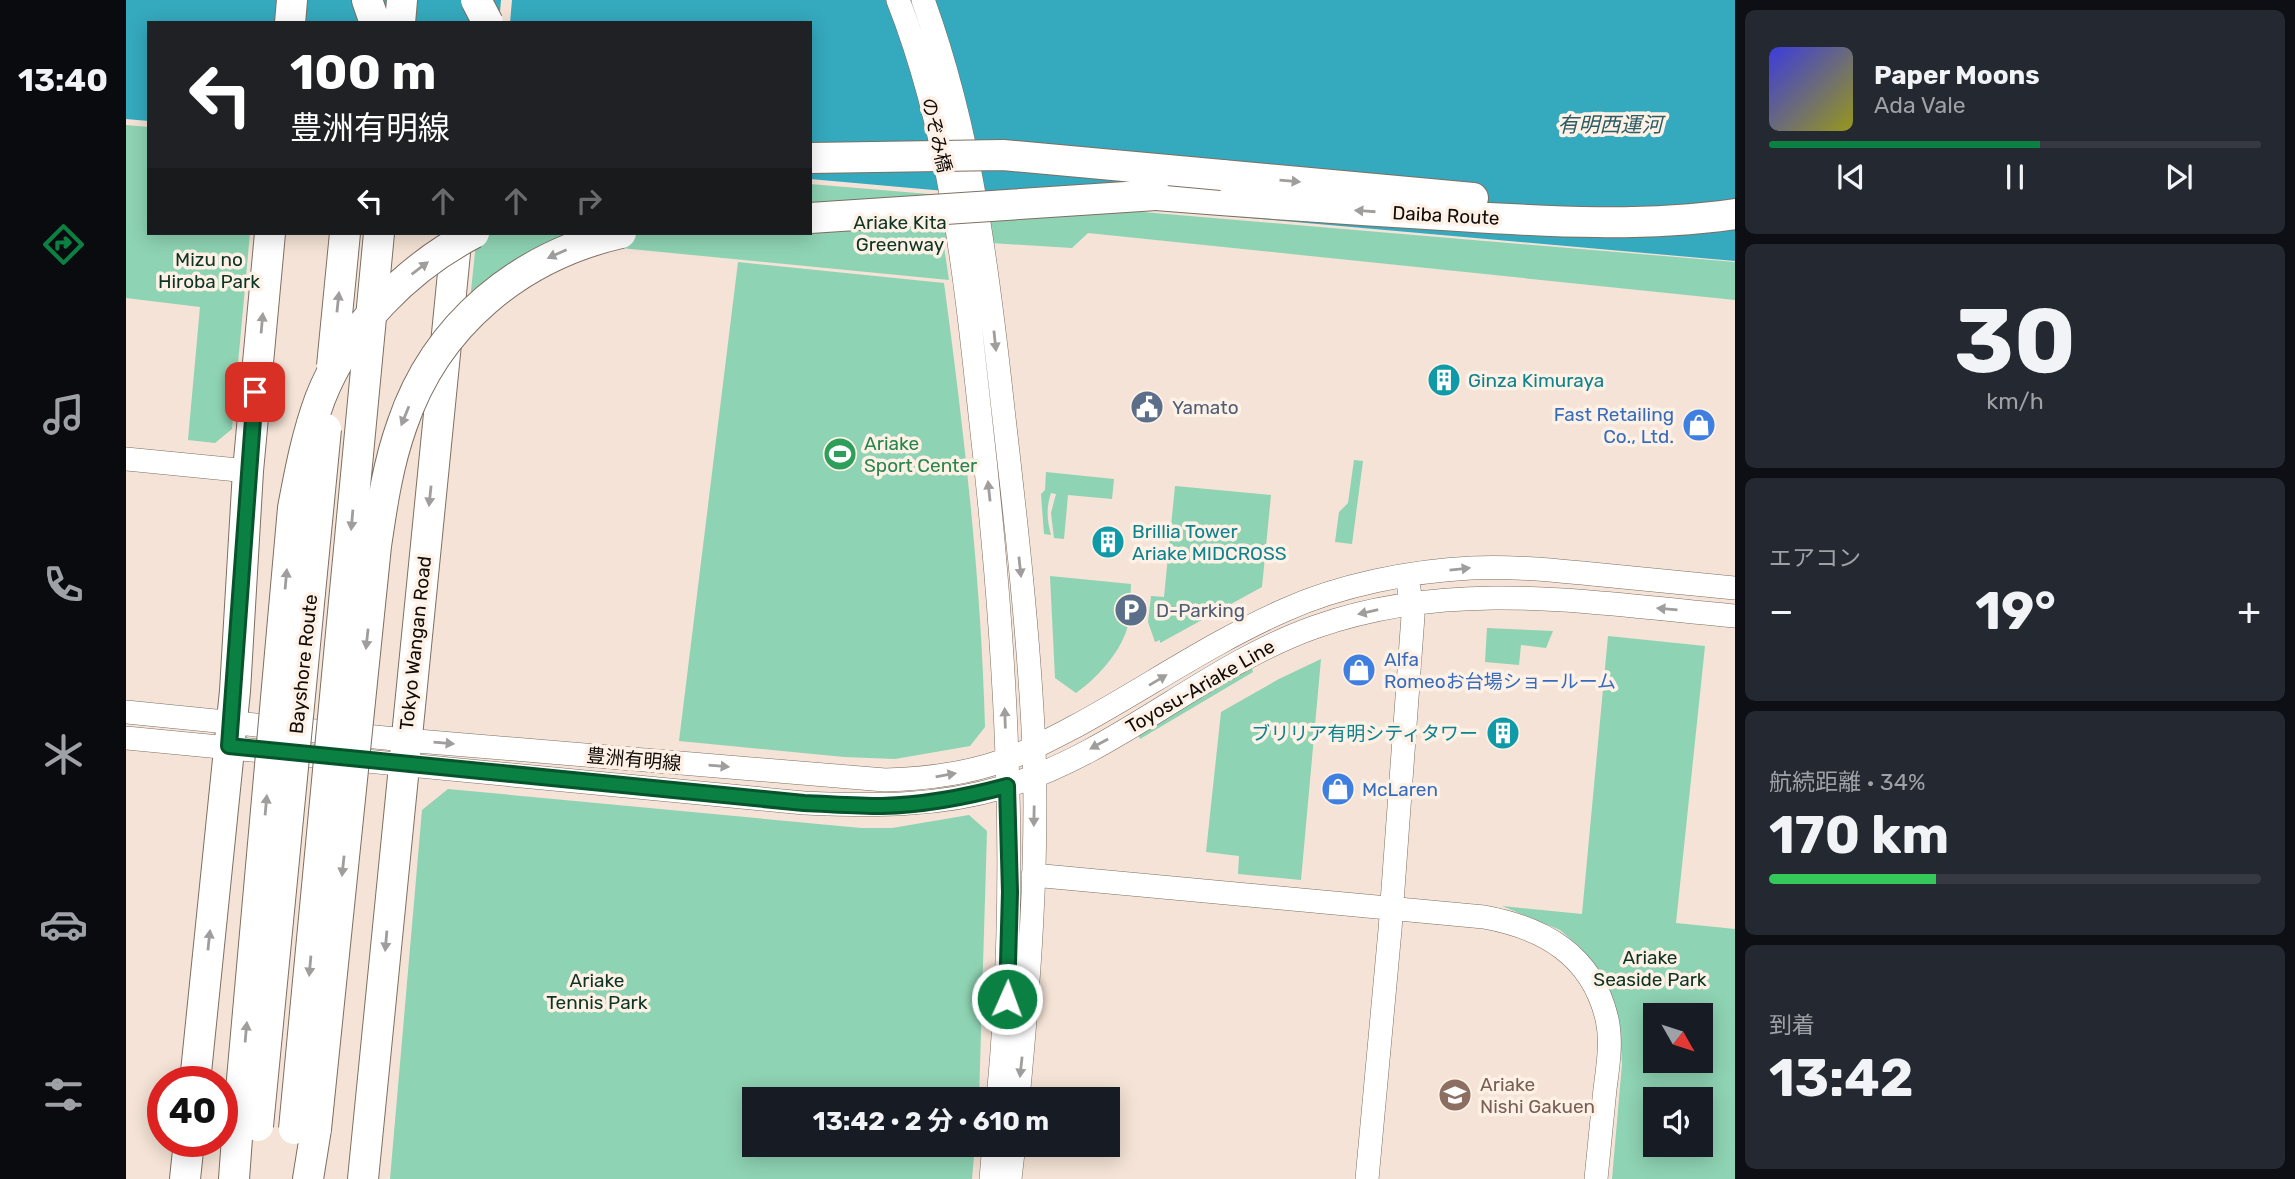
<!DOCTYPE html>
<html lang="ja">
<head>
<meta charset="utf-8">
<style>
	:root { --surface:#171b24; --page:#242831; --text:#f1f3f6; --muted:#9ea1a6; --line:#363941; --accent:#0b8043 }
	body { margin:0; font-family:Rubik,"Noto Sans JP",sans-serif; background:var(--page); color:var(--text); height:100vh; display:flex; flex-direction:column; font-size:26px; white-space:nowrap }
	* { box-sizing:border-box; margin:0 }
	p { font-size:23px; color:var(--muted) }
	.icon { flex:none; width:38px; height:38px; fill:none; stroke:currentColor; stroke-width:2; stroke-linecap:round; stroke-linejoin:round }
	.map { position:relative; flex:1; overflow:hidden }
	.sheet { display:flex; flex-direction:column; gap:10px; padding:10px; background:#0d0f14; width:560px }
	.sheet>* { flex:none }
	.banner { position:absolute; left:21px; top:21px; width:665px; height:214px; border-radius:0px; box-shadow:0 4px 18px #0003; background:#202124; color:#fff; overflow:hidden }
	.needle { width:46px; rotate:129deg }
	.buttons { position:absolute; left:1517px; top:1003px; display:grid; gap:14px }
	.buttons a { display:grid; place-items:center; width:70px; height:70px; border-radius:0px; background:var(--surface); box-shadow:0 4px 18px #0003; font-size:35px }
	.speed { position:absolute; left:21px; top:1066px; display:flex; gap:14px; font-size:35px; font-weight:700; text-align:center }
	.speed>* { display:grid; place-content:center; width:91px; height:91px; border-radius:50%; background:var(--surface); box-shadow:0 4px 18px #0003; line-height:1 }
	.speed .limit { border:10px solid #d22; background:#fff; color:#111 }
	.pin { position:absolute; display:grid; place-items:center; width:60px; height:60px; color:#fff; margin:-30px; border-radius:14px; box-shadow:0 4px 10px #0006 }
	.me { position:absolute; width:77px; margin:-38px; rotate:2deg; stroke-linejoin:round; filter:drop-shadow(0 0 5px #0008) }
	.turn { display:flex; align-items:center; gap:24px; height:147px; padding:0 28px; font-size:32px }
	.turn .icon { width:91px; height:91px; stroke-width:2.5 }
	.turn b { display:block; font-size:49px; line-height:60px }
	.lanes { display:flex; align-items:center; height:66px; padding:0 28px; background:#0003; justify-content:center; gap:35px; direction:ltr }
	.lanes .off { opacity:.35 }
	.big { font-size:52px; font-weight:700; line-height:1.1 }
	.sheet .card { flex:1; display:flex; flex-direction:column; justify-content:center; gap:10px; min-width:0; padding:0 24px; border-radius:10px; background:var(--page) }
	.sheet .dial { align-items:center; gap:0 }
	.dial b { font-size:91px; line-height:1 }
	.song { display:flex; align-items:center; gap:21px }
	.cover { width:84px; height:84px; border-radius:10px; background:linear-gradient(135deg,hsl(240 70% 55%),hsl(60 70% 35%)) }
	.played { height:7px; border-radius:4px; background:linear-gradient(90deg,var(--accent) 55%,var(--line) 55%) }
	.keys { display:flex; justify-content:space-around; direction:ltr }
	.heat { display:flex; justify-content:space-between; align-items:center; font-size:38px; direction:ltr }
	.charge { height:10px; border-radius:5px; background:linear-gradient(90deg,#34c759 34%,var(--line) 0) }
	.trip { position:absolute; left:616px; top:1087px; width:378px; height:70px; border-radius:0px; background:var(--surface); box-shadow:0 4px 18px #0003; font-weight:700; line-height:70px; text-align:center }
	main { display:flex; flex:1; min-height:0 }
	.dock { display:flex; flex-direction:column; width:126px; justify-content:space-around; align-items:center; background:#090b0e; color:var(--muted) }
	.dock .icon { width:49px; height:49px }
	.dock .active { color:var(--accent) }
	.dock b { font-size:32px; color:var(--text) }
	.map>svg:first-child { display:block }
	.green { fill:#8ed3b3; fill-rule:evenodd }
	.water { fill:#35a9be }
	.pier { fill:#f4e3d6 }
	.lines { fill:none; stroke-linecap:round; stroke-linejoin:round }
	.secondary-casing { stroke:#7e6f63; stroke-width:24 }
	.highway-casing { stroke:#7e6f63; stroke-width:32 }
	.secondary { stroke:#fff; stroke-width:23 }
	.highway { stroke:#fff; stroke-width:30 }
	.highway-bridge-casing { stroke:#7e6f63; stroke-width:32; stroke-linecap:butt }
	.highway-bridge { stroke:#fff; stroke-width:30 }
	.oneway { fill:#a09e9c }
	.route-casing { stroke:#07532c; stroke-width:18 }
	.route { stroke:#0b8043; stroke-width:12 }
	.labels { text-anchor:middle; stroke-width:7; stroke-linejoin:round; paint-order:stroke }
	.street-label { font-size:19px; fill:#110c08; stroke:#fff1e6 }
	.park-label { font-size:19px; fill:#0c3525; stroke:#fff1e6 }
	.culture-label { font-size:19px; fill:#0d838f; stroke:#fff1e6; text-anchor:start }
	.service-label { font-size:19px; fill:#4e5e75; stroke:#fff1e6; text-anchor:start }
	.shop-label { font-size:19px; fill:#366cbe; stroke:#fff1e6; text-anchor:start }
	.leisure-label { font-size:19px; fill:#27864d; stroke:#fff1e6; text-anchor:start }
	.education-label { font-size:19px; fill:#785e54; stroke:#fff1e6; text-anchor:start }
	.water-label { font-size:21px; font-style:italic; fill:#2c5c65; stroke:#fff1e6 }
</style>
</head>
<body>
<main>
<nav class="dock">
<b>13:40</b>
<svg class="icon active" aria-label="directions" viewBox="0 0 24 24"><path d="M12 3l9 9-9 9-9-9zM9 14v-3h6M13 9l2 2-2 2"/></svg>
<svg class="icon" aria-label="music" viewBox="0 0 24 24"><path d="M9 18V5l10-2v13"/><circle cx="6" cy="18" r="3"/><circle cx="16" cy="16" r="3"/></svg>
<svg class="icon" aria-label="phone" viewBox="0 0 24 24"><path d="M5 4h4l2 5-3 2q2 4 5 5l2-3 5 2v4C11 20 4 13 5 4z"/></svg>
<svg class="icon" aria-label="climate" viewBox="0 0 24 24"><path d="M12 3v18M4 7l16 10M4 17L20 7"/></svg>
<svg class="icon" aria-label="car" viewBox="0 0 24 24"><path d="M5 17H2v-5l4-1 3-4h7l3 4 3 1v5h-3M9 17h6M6 11h13"/><circle cx="7" cy="17" r="2"/><circle cx="17" cy="17" r="2"/></svg>
<svg class="icon" aria-label="filters" viewBox="0 0 24 24"><path d="M4 7h16M4 17h16"/><circle cx="9" cy="7" r="2"/><circle cx="15" cy="17" r="2"/></svg>
</nav>
<div class="map">
<svg width="1609" height="1179" viewBox="0 0 1609 1179">
	<rect width="100%" height="100%" fill="#f4e3d6"/>
	<path class="green" d="M0 125 23 127V233H124L106 429 89 443 62 440 74 307 0 298Z
		M684 184 1609 262V300L962 233 946 248 817 240 823 280 443 243 343 310 351 233H684Z
		M612 262 818 283C838 431 855 578 859 727L844 746 769 759 718 757 553 741Z
		M1228 460 1237 461 1226 544 1209 542 1213 512 1222 503Z
		M920 472 988 479 986 499 942 495 938 539 928 538 925 513 930 494 925 493C920 508 921 520 925 535L918 534 915 494 919 490Z
		M1049 486 1145 495 1136 587 1034 643V640L1029 642 1022 622 1025 596 1038 597Z
		M924 576 1005 584C1004 599 1005 615 1001 629 993 654 971 678 950 693L929 678Z
		M1361 628 1427 631 1420 648 1395 645 1393 665 1359 662Z
		M1482 636 1579 646 1550 923 1609 929V1179H1486L1496 1064 1493 1019 1477 979 1454 947 1434 930 1376 906 1456 914ZM1530 1015H1575V1060H1530ZM1530 1099H1575V1144H1530Z
		M1195 659 1175 880 1112 874 1113 856 1080 852 1095 712 1153 679Z
		M1126 668 1127 672 1014 739 1012 735Z
		M322 789 735 828H766L843 815 861 831 853 1099H628V1144L849 1145 846 1179H264L296 810Z"/>
	<path class="water" d="M0 0H1609V261L684 179V23H23V121L0 119Z"/>
	<path class="pier" d="M375 0H386L384 23H373Z"/>
	<g class="lines">
		<defs>
			<path id="secondary" d="M772 0C824 132 839 274 854 414 880 642 894 871 872 1099
				M797 0C845 131 862 271 877 409 890 522 903 635 908 748 912 865 903 983 892 1099
				M0 459 122 471
				M0 712 279 740 759 780C800 779 840 774 879 760 903 751 927 738 950 726 1020 688 1086 642 1159 610 1214 585 1285 571 1345 568 1385 566 1426 570 1466 574 1514 579 1561 583 1609 588
				M0 738 678 803C747 806 811 807 878 787 991 753 1079 666 1189 627 1327 578 1467 603 1609 616
				M907 875 1358 917C1418 928 1466 955 1481 1019 1486 1042 1482 1066 1479 1089 1476 1119 1473 1149 1470 1179
				M865 1179 868 1144
				M884 1179 888 1144
				M1241 1179 1264 930 1287 616 1283 589"/>
			<path id="highway" d="M241 0 249 23
				M164 23 166 0
				M274 23 276 0
				M1096 175 1347 198
				M1030 195C1131 203 1232 210 1333 216 1425 222 1517 227 1609 214
				M69 1082 109 691 122 471 144 233
				M59 1179 63 1141
				M108 1179 112 1124
				M182 1179 190 1129
				M237 1179 331 233"/>
		</defs>
		<use href="#secondary" class="secondary-casing"/>
		<use href="#highway" class="highway-casing"/>
		<use href="#secondary" class="secondary"/>
		<use href="#highway" class="highway"/>
		<defs>
			<path id="highway-bridge" d="M350 0 362 23
				M684 158 877 155 1096 175
				M684 218 1030 195
				M206 366 219 233
				M112 1124 167 508C174 471 181 434 194 399 222 327 281 268 348 233
				M132 1126 200 429
				M168 1129 253 233
				M190 1129 250 546C256 505 262 464 276 425 310 324 394 256 495 233"/>
		</defs>
		<use href="#highway-bridge" class="highway-bridge-casing"/>
		<use href="#highway-bridge" class="highway-bridge"/>
	</g>
	<defs><path id="oneway-solid" d="M-6-.8H1V-3.2L6.5 0L1 3.2V.8H-6Z" transform="scale(1.75)"/></defs>
	<g class="oneway">
		<use href="#oneway-solid" transform="translate(1164 181) rotate(5)"/>
		<use href="#oneway-solid" transform="translate(1239 211) rotate(-176)"/>
		<use href="#oneway-solid" transform="translate(431 254) rotate(156)"/>
		<use href="#oneway-solid" transform="translate(294 268) rotate(-37)"/>
		<use href="#oneway-solid" transform="translate(212 302) rotate(-84)"/>
		<use href="#oneway-solid" transform="translate(136 323) rotate(-85)"/>
		<use href="#oneway-solid" transform="translate(869 341) rotate(84)"/>
		<use href="#oneway-solid" transform="translate(279 416) rotate(112)"/>
		<use href="#oneway-solid" transform="translate(863 491) rotate(-96)"/>
		<use href="#oneway-solid" transform="translate(304 496) rotate(96)"/>
		<use href="#oneway-solid" transform="translate(226 520) rotate(95)"/>
		<use href="#oneway-solid" transform="translate(894 567) rotate(84)"/>
		<use href="#oneway-solid" transform="translate(1334 569) rotate(-6)"/>
		<use href="#oneway-solid" transform="translate(160 579) rotate(-85)"/>
		<use href="#oneway-solid" transform="translate(1541 609) rotate(-175)"/>
		<use href="#oneway-solid" transform="translate(1242 612) rotate(167)"/>
		<use href="#oneway-solid" transform="translate(241 639) rotate(96)"/>
		<use href="#oneway-solid" transform="translate(1032 680) rotate(-31)"/>
		<use href="#oneway-solid" transform="translate(879 718) rotate(-92)"/>
		<use href="#oneway-solid" transform="translate(318 743) rotate(5)"/>
		<use href="#oneway-solid" transform="translate(973 744) rotate(151)"/>
		<use href="#oneway-solid" transform="translate(593 766) rotate(5)"/>
		<use href="#oneway-solid" transform="translate(820 775) rotate(-10)"/>
		<use href="#oneway-solid" transform="translate(140 805) rotate(-85)"/>
		<use href="#oneway-solid" transform="translate(908 816) rotate(91)"/>
		<use href="#oneway-solid" transform="translate(217 866) rotate(96)"/>
		<use href="#oneway-solid" transform="translate(83 940) rotate(-84)"/>
		<use href="#oneway-solid" transform="translate(260 941) rotate(95)"/>
		<use href="#oneway-solid" transform="translate(184 966) rotate(95)"/>
		<use href="#oneway-solid" transform="translate(120 1032) rotate(-85)"/>
		<use href="#oneway-solid" transform="translate(895 1067) rotate(96)"/>
	</g>
	<g class="lines">
		<defs>
			<path id="route" d="M129 392 103 746 678 803C704 804 730 806 756 806 798 805 840 797 881 786L884 892 881 999"/>
		</defs>
		<use href="#route" class="route-casing"/>
		<use href="#route" class="route"/>
	</g>
	<defs>
		<symbol id="building-disc" viewBox="-11 -11 22 22"><circle r="9.5" fill="#0f9aa8" stroke="#fff1e6"/><path d="M-4-6H4V6H1V3H-1V6H-4ZM-2.5-4.3h1.7v1.8h-1.7ZM.8-4.3h1.7v1.8H.8ZM-2.5-1h1.7V.8h-1.7ZM.8-1h1.7V.8H.8Z" fill="#fff"/></symbol>
		<symbol id="civic-disc" viewBox="-11 -11 22 22"><circle r="9.5" fill="#5c6f8a" stroke="#fff1e6"/><path d="M-.6-6.5H3V-4.5H.6V-3L4-1V1h2V6H-6V1h2V-1L-.6-3ZM-1.2 2.5V6h2.4V2.5Z" fill="#fff"/></symbol>
		<symbol id="shop-disc" viewBox="-11 -11 22 22"><circle r="9.5" fill="#3f7fe0" stroke="#fff1e6"/><path d="M-5-2.5h2.3a2.7 3.5 0 0 1 5.4 0H5L5.5 6h-11ZM-1.5-2.5h3a1.5 2.3 0 0 0-3 0Z" fill="#fff"/></symbol>
		<symbol id="stadium-disc" viewBox="-11 -11 22 22"><circle r="9.5" fill="#2e9e5b" stroke="#fff1e6"/><path d="M0-5a6.5 5 0 1 0 0 10a6.5 5 0 1 0 0-10ZM-3.5-1.8h7v3.6h-7Z" fill="#fff"/></symbol>
		<symbol id="parking-disc" viewBox="-11 -11 22 22"><circle r="9.5" fill="#5c6f8a" stroke="#fff1e6"/><path d="M-3.5-5.5H1a3.5 3.5 0 0 1 0 7H-1V5.5H-3.5ZM-1-3.4V-.6H.8a1.4 1.4 0 0 0 0-2.8Z" fill="#fff"/></symbol>
		<symbol id="school-disc" viewBox="-11 -11 22 22"><circle r="9.5" fill="#8d6e63" stroke="#fff1e6"/><path d="M0-5L7-2L0 1L-7-2ZM-4 1L0 2.5L4 1V4Q0 6-4 4Z" fill="#fff"/></symbol>
	</defs>
	<g fill-rule="evenodd">
		<use href="#building-disc" x="1299" y="361" width="38" height="38"/>
		<use href="#civic-disc" x="1002" y="388" width="38" height="38"/>
		<use href="#shop-disc" x="1554" y="406" width="38" height="38"/>
		<use href="#stadium-disc" x="695" y="435" width="38" height="38"/>
		<use href="#building-disc" x="963" y="523" width="38" height="38"/>
		<use href="#parking-disc" x="986" y="591" width="38" height="38"/>
		<use href="#shop-disc" x="1214" y="651" width="38" height="38"/>
		<use href="#building-disc" x="1358" y="714" width="38" height="38"/>
		<use href="#shop-disc" x="1193" y="770" width="38" height="38"/>
		<use href="#school-disc" x="1310" y="1076" width="38" height="38"/>
	</g>
	<g class="labels">
		<g class="street-label">
			<text transform="translate(811 135) rotate(77)" y="7">のぞみ橋</text>
			<text transform="translate(1320 215) rotate(3)" y="7">Daiba Route</text>
			<text transform="translate(289 643) rotate(-84)" y="7">Tokyo Wangan Road</text>
			<text transform="translate(177 664) rotate(-84)" y="7">Bayshore Route</text>
			<text transform="translate(1074 686) rotate(-30)" y="7">Toyosu-Ariake Line</text>
			<text transform="translate(508 759) rotate(5)" y="7">豊洲有明線</text>
		</g>
		<g class="park-label">
			<text x="774" y="229">Ariake Kita<tspan x="774" dy="22">Greenway</tspan></text>
			<text x="83" y="266">Mizu no<tspan x="83" dy="22">Hiroba Park</tspan></text>
			<text x="1524" y="964">Ariake<tspan x="1524" dy="22">Seaside Park</tspan></text>
			<text x="471" y="987">Ariake<tspan x="471" dy="22">Tennis Park</tspan></text>
		</g>
		<g class="culture-label">
			<text x="1342" y="387">Ginza Kimuraya</text>
			<text x="1006" y="538">Brillia Tower<tspan x="1006" dy="22">Ariake MIDCROSS</tspan></text>
			<text x="1352" y="740" text-anchor="end">ブリリア有明シティタワー</text>
		</g>
		<g class="service-label">
			<text x="1046" y="414">Yamato</text>
			<text x="1030" y="617">D-Parking</text>
		</g>
		<g class="shop-label">
			<text x="1548" y="421" text-anchor="end">Fast Retailing<tspan x="1548" dy="22">Co., Ltd.</tspan></text>
			<text x="1258" y="666">Alfa<tspan x="1258" dy="22">Romeoお台場ショールーム</tspan></text>
			<text x="1236" y="796">McLaren</text>
		</g>
		<g class="leisure-label">
			<text x="738" y="450">Ariake<tspan x="738" dy="22">Sport Center</tspan></text>
		</g>
		<g class="education-label">
			<text x="1354" y="1091">Ariake<tspan x="1354" dy="22">Nishi Gakuen</tspan></text>
		</g>
		<g class="water-label">
			<text x="1484" y="132">有明西運河</text>
		</g>
	</g>
</svg>
<div class="buttons">
<a><svg class="needle" viewBox="-14 -14 28 28"><path d="M0-13l5 13h-10z" fill="#e53935"/><path d="M0 13l5-13h-10z" fill="#9ea1a6"/></svg></a>
<a><svg class="icon" aria-label="sound" viewBox="0 0 24 24"><path d="M4 9h4l5-4v14l-5-4H4zM17 9q2 3 0 6"/></svg></a>
</div>
<div class="speed"><div class="limit">40</div></div>
<div class="pin" style="left:129px;top:392px;background:#d93025"><svg class="icon" aria-label="arrive" viewBox="0 0 24 24"><path d="M6 21V4h12l-3 4 3 4H6"/></svg></div>
<svg class="me" style="left:881px;top:999px" viewBox="-20 -20 40 40"><circle r="17" fill="#0b8043" stroke="#fff" stroke-width="3"/><path d="M0-11L8 9 0 5-8 9z" fill="#fff"/></svg>
<div class="trip">13:42 · 2 分 · 610 m</div>
<div class="banner">
<div class="turn"><svg class="icon" aria-label="left" viewBox="0 0 24 24"><path d="M17 20v-9H6M10 6l-5 5 5 5"/></svg><div><b>100 m</b>豊洲有明線</div></div>
<div class="lanes"><svg class="icon" aria-label="left" viewBox="0 0 24 24"><path d="M17 20v-9H6M10 6l-5 5 5 5"/></svg><svg class="icon off" aria-label="ahead" viewBox="0 0 24 24"><path d="M12 20V5M6 11l6-6 6 6"/></svg><svg class="icon off" aria-label="ahead" viewBox="0 0 24 24"><path d="M12 20V5M6 11l6-6 6 6"/></svg><svg class="icon off" aria-label="right" viewBox="0 0 24 24"><path d="M7 20v-9h11M14 6l5 5-5 5"/></svg></div>
</div>
</div>
<section class="sheet">
<div class="card">
<div class="song"><i class="cover"></i><div><b>Paper Moons</b><p>Ada Vale</p></div></div>
<div class="played"></div>
<div class="keys"><svg class="icon" aria-label="previous" viewBox="0 0 24 24"><path d="M18 5L8 12l10 7zM5 5v14"/></svg><svg class="icon" aria-label="pause" viewBox="0 0 24 24"><path d="M8 5v14M16 5v14"/></svg><svg class="icon" aria-label="next" viewBox="0 0 24 24"><path d="M6 5l10 7-10 7zM19 5v14"/></svg></div>
</div>
<div class="card dial"><b>30</b><p>km/h</p></div>
<div class="card"><p>エアコン</p>
<div class="heat"><a>−</a><b class="big">19°</b><a>+</a></div>
</div>
<div class="card"><p>航続距離 · 34%</p><b class="big">170 km</b><div class="charge"></div></div>
<div class="card"><p>到着</p><b class="big">13:42</b></div>
</section>
</main>
</body>
</html>
